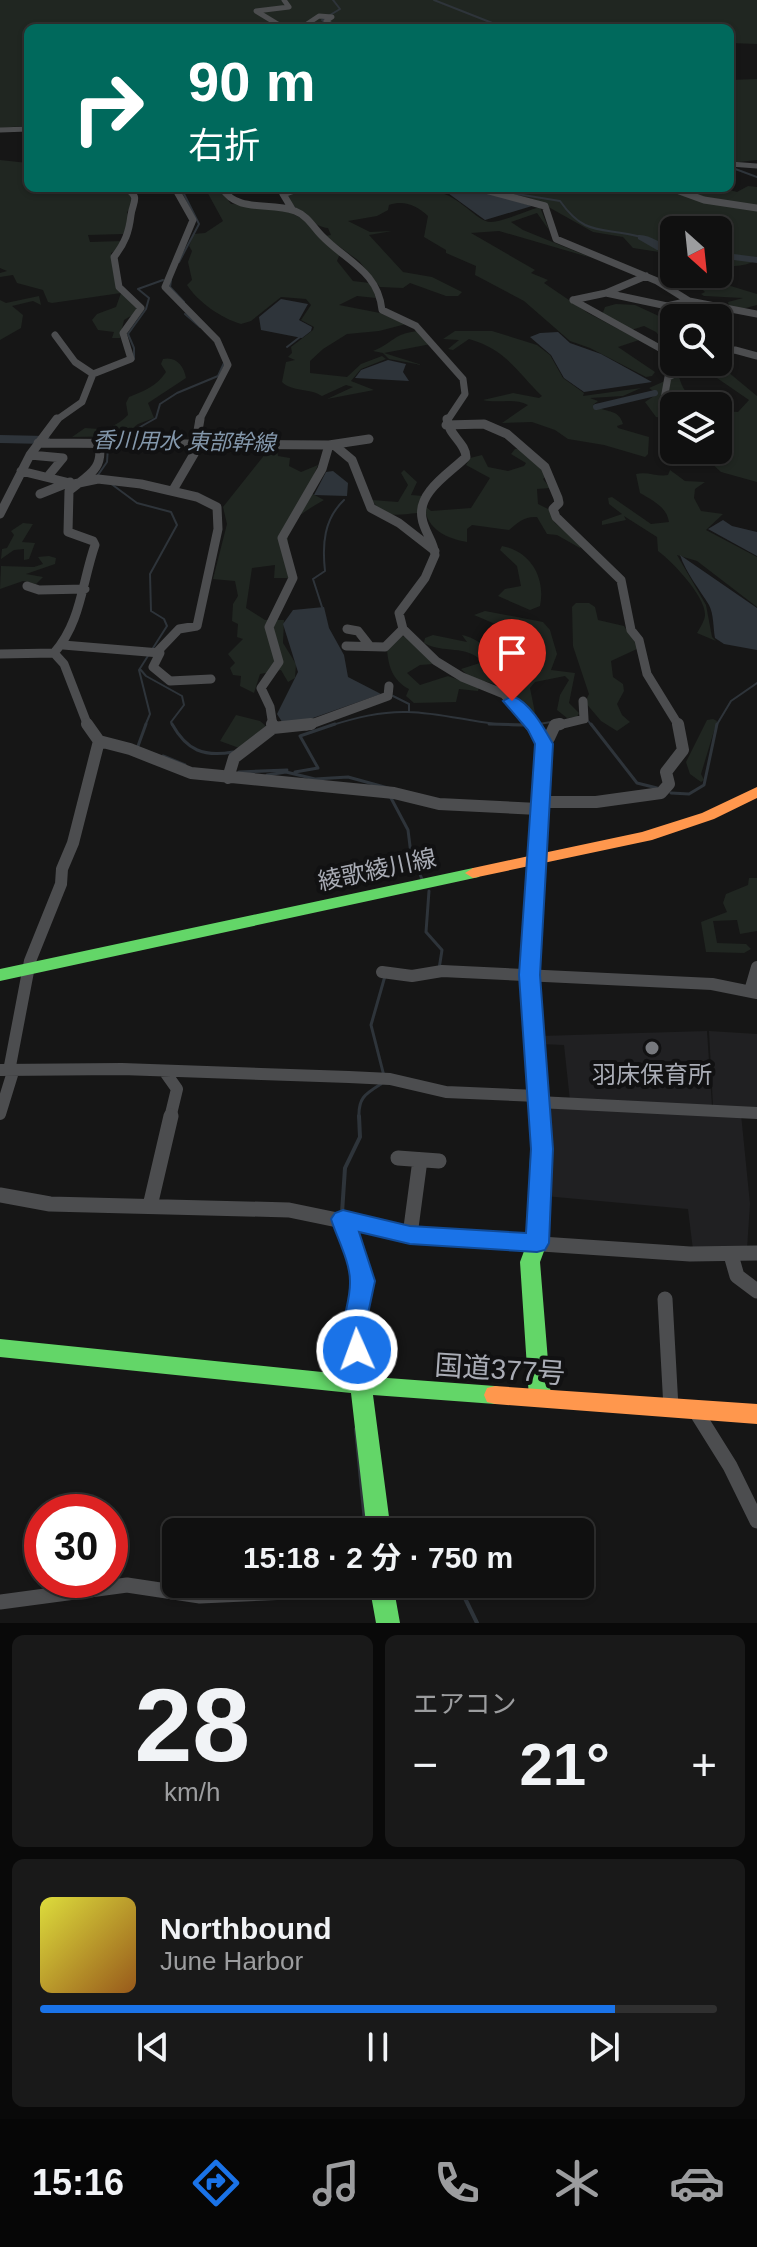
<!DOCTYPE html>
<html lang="ja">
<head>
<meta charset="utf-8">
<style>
	:root { --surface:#101010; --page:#191919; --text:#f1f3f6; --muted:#9c9d9f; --line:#303030; --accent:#1a73e8 }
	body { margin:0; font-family:Helvetica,"Noto Sans JP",sans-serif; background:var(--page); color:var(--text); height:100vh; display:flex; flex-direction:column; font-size:30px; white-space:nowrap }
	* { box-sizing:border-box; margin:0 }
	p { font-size:26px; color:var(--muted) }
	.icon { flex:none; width:44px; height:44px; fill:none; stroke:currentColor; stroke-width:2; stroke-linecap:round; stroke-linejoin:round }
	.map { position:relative; height:1623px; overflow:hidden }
	.side { display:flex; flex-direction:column; gap:12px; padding:12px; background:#090909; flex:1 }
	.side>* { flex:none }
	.top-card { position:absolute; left:24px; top:24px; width:710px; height:168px; border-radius:12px; box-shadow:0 2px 6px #0004,0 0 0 2px var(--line); background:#00695c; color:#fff; overflow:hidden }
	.needle { width:52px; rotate:153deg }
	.controls { position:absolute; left:660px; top:216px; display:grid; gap:16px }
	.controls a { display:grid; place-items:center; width:72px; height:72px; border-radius:12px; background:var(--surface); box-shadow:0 2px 6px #0004,0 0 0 2px var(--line); font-size:40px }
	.speed { position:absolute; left:24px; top:1494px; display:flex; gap:16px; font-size:40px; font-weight:700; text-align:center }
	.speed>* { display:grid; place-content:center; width:104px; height:104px; border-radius:50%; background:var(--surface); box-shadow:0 2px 6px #0004,0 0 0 2px var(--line); line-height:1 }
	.speed .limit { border:12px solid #d22; background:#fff; color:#111 }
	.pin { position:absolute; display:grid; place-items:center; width:68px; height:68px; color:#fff; margin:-82px -34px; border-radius:50% 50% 50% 0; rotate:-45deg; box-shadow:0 0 8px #0007 }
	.pin .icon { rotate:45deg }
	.me { position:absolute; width:88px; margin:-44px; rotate:358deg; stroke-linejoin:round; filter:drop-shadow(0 0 6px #0008) }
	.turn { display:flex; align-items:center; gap:28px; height:168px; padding:0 32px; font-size:36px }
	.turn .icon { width:104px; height:104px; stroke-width:2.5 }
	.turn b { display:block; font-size:56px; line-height:68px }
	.big { font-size:60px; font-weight:700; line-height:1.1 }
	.side .card { flex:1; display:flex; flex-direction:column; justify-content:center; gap:12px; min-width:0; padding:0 28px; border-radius:12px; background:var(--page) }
	.side .dial { align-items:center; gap:0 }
	.dial b { font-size:104px; line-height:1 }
	.song { display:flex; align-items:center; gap:24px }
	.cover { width:96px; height:96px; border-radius:12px; background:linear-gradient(135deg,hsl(60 70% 55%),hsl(30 70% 35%)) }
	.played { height:8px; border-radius:4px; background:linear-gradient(90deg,var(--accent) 85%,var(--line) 85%) }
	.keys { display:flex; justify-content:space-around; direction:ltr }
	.heat { display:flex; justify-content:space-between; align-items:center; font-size:44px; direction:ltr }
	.side .tiles { flex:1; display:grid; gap:12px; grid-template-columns:1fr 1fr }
	.card:last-child { grid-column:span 2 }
	.trip { position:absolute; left:162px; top:1518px; width:432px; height:80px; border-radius:12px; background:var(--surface); box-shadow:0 2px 6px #0004,0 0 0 2px var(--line); font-weight:700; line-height:80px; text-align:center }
	.tab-bar { display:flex; height:128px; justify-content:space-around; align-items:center; background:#060606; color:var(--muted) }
	.tab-bar .icon { width:56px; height:56px }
	.tab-bar .selected { color:var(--accent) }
	.tab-bar b { font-size:36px; color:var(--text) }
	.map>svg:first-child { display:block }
	.built { fill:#202022 }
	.green { fill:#202621 }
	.water { fill:#2e343a }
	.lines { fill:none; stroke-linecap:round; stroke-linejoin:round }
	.stream-far2 { stroke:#2e343a; stroke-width:2 }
	.stream-far1 { stroke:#2e343a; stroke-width:3 }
	.stream { stroke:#2e343a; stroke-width:4 }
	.canal-far1 { stroke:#2e343a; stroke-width:6 }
	.canal { stroke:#2e343a; stroke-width:8 }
	.river { fill:#2e343a; fill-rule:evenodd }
	.street-far4 { stroke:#4c4d4f; stroke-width:5 }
	.street-far3 { stroke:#4c4d4f; stroke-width:7 }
	.street-far2 { stroke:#4c4d4f; stroke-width:9 }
	.street-far1 { stroke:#4c4d4f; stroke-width:12 }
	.street { stroke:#4c4d4f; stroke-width:15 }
	.fast { fill:#63d668; fill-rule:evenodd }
	.slow { fill:#ff974d; fill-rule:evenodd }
	.jam { fill:#b3261e; fill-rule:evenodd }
	.route { fill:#1a73e8; stroke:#114b97; stroke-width:2 }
	.poi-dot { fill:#76787d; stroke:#111112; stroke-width:3 }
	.labels { text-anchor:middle; stroke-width:8; stroke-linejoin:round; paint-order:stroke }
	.far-water-label { font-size:22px; font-style:italic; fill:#8498ac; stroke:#111112 }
	.street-label { font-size:24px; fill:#a9acb5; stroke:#111112 }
	.poi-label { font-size:24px; fill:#a9acb5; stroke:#111112 }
	.near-street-label { font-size:28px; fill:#a9acb5; stroke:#111112 }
</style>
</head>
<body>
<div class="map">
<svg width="757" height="1623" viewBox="0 0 757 1623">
	<rect width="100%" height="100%" fill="#161616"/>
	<path class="built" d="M707 1031 712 1106 570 1101 564 1045 540 1044V1036Z
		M709 1031 757 1034V1108L713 1106Z
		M544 1105 741 1114 750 1204 747 1249 693 1250 688 1209 545 1196Z"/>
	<path class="green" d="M0 0H757V44L730 43V28H28V122L23 126 0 128Z
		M757 79V160L730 163V80Z
		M0 160 28 163V188H122L129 191 134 204 127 212 129 224 123 234 88 235 90 242 122 241 121 248 111 253C114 284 117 289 139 311L124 320 120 338H112L114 332 98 330 92 320 97 314 116 307 121 293 52 303 48 302 43 290 17 283 13 275 0 277V273L7 271 0 268Z
		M748 186 757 187V260C744 267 733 267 718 264V230H674V251L659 252 633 248 623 237 593 232 536 200 493 188H722L737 192Z
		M205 188H219L231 204C296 207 301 214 347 257L339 256 337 261 353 281 370 283 376 298 357 296 339 305 380 313 406 324 379 331 347 334 323 349 310 361V373L347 377 361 364 382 356 386 359 361 369 351 381 374 390 327 399 353 387 346 385 322 396C310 388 292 392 282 382L286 362 295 360 288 357 292 353 291 347 313 330 314 327 301 320 311 305 306 299 281 297 251 321 241 324C221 318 198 302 187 285L192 280 188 262 192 251 189 246 194 234 205 233 223 221Z
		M437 188V192C459 195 478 223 491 222 506 221 525 211 540 207L549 230 537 213 511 222 523 230 592 258 499 231 471 233 535 270 531 273 548 280 544 283 588 313 639 340 618 347 655 372 652 376 646 377 590 348 570 341 524 301 475 275 476 266 446 253V250L424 237 428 216C416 205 404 200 389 205L388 210 377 216 348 221 370 232 392 231 369 235 403 272 432 277 462 292 458 296H446L410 283 403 288 380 287 359 261 325 236 331 235 328 228C315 228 294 207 285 196L305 189Z
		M714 281 757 294V305L742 309 729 306 728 302 743 298 704 296 701 294 705 292 703 290 697 289 696 286Z
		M39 296 41 305 33 301 12 306 23 315 21 328 0 340V300L6 303Z
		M616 304 635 305 674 323V336L666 341 674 348V353L656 332 644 326 628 331 602 315 605 307Z
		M417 331 431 344 384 353 422 365 389 359 383 353 373 351C393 343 393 334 417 331Z
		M455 331H492L537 345 550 355 563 378 584 393 583 396 641 388 623 396 590 398 598 401 593 405C604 413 619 408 623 424L617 426 618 428 649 437 648 454 645 457 604 445 568 439 555 430 532 422 502 423 528 405C513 397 499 404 483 400L513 393 539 398 542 396C516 371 507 350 469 339L453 350 448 349 459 340 443 339Z
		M163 359C176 356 184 366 186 378L148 403 154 418 138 424 123 436 72 437 85 428C105 430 113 429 128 415L126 403 129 397C144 391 157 386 166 372L161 364Z
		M704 362H716L757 396V482L721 472 697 450H718V411L738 412 749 400 698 365Z
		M690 370 679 377C684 393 687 394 704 403L702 406H674V429L666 421 670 411 662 410 663 418 656 417 645 402 657 394 649 388Z
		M515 449H521L547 475 543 479 550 488 537 489 538 504 550 510 555 523 583 544 580 548 557 535 547 534 537 517C525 516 518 522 509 530L472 525 467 529V542C447 539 425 528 425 506L431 511 471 508 490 478 466 465 470 458 482 455 488 467 508 471 524 466 526 463 511 454Z
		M277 450 278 456 290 458 289 466 301 472 318 465 307 491 324 500C273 529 292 528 289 578H274L275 565 252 568 246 608 265 620H284L283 643 296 664 295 678 288 682 281 670 260 674 254 693 240 686 241 676 233 675 230 668 235 663 228 654 243 639 237 637 238 624 232 621 233 604 238 596 235 581 213 579 227 524 223 507 266 453Z
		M404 470 417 482 411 495 423 496 417 513C396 515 384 519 372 500L398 502 408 485 401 473Z
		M670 470 685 481 705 482 695 489 694 498 701 511 723 514 706 530 757 557V607L697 561 677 555 706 605 712 637 716 641 697 633C700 628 705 620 705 615 706 597 672 561 658 551L657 537 624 516 626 520 602 525V521L622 514 609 504 608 498 612 497 651 524 669 522C667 507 652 500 640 493L636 474C647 471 658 477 668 475Z
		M23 523 33 524 22 542 35 543 29 559 24 560V549L14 550 1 559 2 549 7 548 14 535 11 531Z
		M502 546C530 551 546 577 540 606L530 610 498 596 505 589 521 586 517 566 500 550Z
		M49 556 56 558 55 564 26 574 43 577 36 584 23 581 0 589 1 566 34 567 43 564 38 557Z
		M576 603H589L595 607 598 620 624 626 639 648 611 661 613 677 623 684 624 691 617 704 622 715 630 722 617 731 601 721 585 702 589 694 573 646 572 607Z
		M485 611 543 622 550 630 557 654 551 670 575 673 569 703 579 713 577 717 567 718 557 710 560 695 569 680 565 676 535 682 530 688 536 718C524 706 512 693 496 685 484 680 469 679 461 669L483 662C466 644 443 654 424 643L425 638 433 635 467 642 462 635C485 639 497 666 522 647L519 634 474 615Z
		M402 636 409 638 433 664 420 665 407 673 420 685 448 676 479 687 478 691 459 689 456 702 414 703 406 696 409 689C393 681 388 666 387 649Z
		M236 715 260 721 267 727 242 749 220 741Z
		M713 719 717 721 701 774 704 780 701 782 690 774 686 762 707 720Z
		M749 878H757V931L740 934 737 920 713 921 717 943 746 944 751 949 744 953 706 952 701 922 727 912 723 903 726 894 748 885Z"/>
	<path class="water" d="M441 188H472L532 206 485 220Z
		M281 299 308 304 299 320 312 327 311 331 302 338 261 330 259 317Z
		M558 332 570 343 601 354 652 382 584 392 564 378 551 355 530 337 540 333Z
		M388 360 406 364 403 372 409 381 355 378 361 370Z
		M333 471 348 483 347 496 314 495 326 472Z
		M723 520 732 526 757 532V556L708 529Z
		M680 555 757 608V650L724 644 715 638C713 627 714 615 709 605 700 590 686 573 680 555Z
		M324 607 329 628 344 655 348 677 381 694 296 724 284 725 277 714 298 672 283 624 293 610Z"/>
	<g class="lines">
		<path class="stream-far2" d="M434 0 505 28
			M331 28 322 20 340 9 333 0
			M730 167 757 177
			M505 192 560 201C586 238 602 226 641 237
			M179 262 199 224 181 188
			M171 280 170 287 184 302
			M185 314 200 327
			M287 347 300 337
			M134 359V348L128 334 146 309 149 298 138 289 163 280
			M126 435 156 418 160 404 177 393 218 376 224 363
			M98 475 107 462 108 447
			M110 483 137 503 171 512 177 525 150 574 151 611 164 619 167 626 139 670 150 714 145 726
			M322 607 313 579 325 571C322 544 324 519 344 500
			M140 669 146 676 182 696 184 705 171 722 173 726
			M393 696 409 704V712
			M586 718 592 726
			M539 724 551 722
			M329 726C355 718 381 711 408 712 448 713 486 727 526 725
			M716 726 731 701 757 683"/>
		<path class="stream-far1" d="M172 724C187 751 204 757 233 752
			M489 724 526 725
			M591 724 637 783 657 788
			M138 746 146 724
			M163 756 185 765
			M239 772 287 770
			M295 772 318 768 300 736 335 724
			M267 775 286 772 315 779 348 777 388 788
			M671 793 689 794 704 785 717 724
			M391 798 408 830 411 854 422 879
			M429 891 426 932 442 950 439 969
			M384 1076 371 1025 385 976
			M359 1118C358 1098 365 1094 381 1084"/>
		<path class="stream" d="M342 1213 345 1168 360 1137 359 1116
			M348 1315 354 1284 353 1271
			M356 1429 366 1532
			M458 1584 477 1623"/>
		<path class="canal-far1" d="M596 407 655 393"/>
		<path class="canal" d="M0 439 46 440"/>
		<path class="river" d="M638 235C650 234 661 245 674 246V252L657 250 638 239Z
			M718 252 757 257V263L718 258Z"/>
		<path class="street-far4" d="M284 0 289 7 256 11 284 28
			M301 28 319 16 332 17 326 21 336 28
			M0 130 28 129
			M730 164 757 166"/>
		<path class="street-far3" d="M175 188 193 220 165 287 217 340 228 365 199 421
			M222 188C238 214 270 201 295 211 308 216 313 227 322 236 346 261 378 271 382 310L416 326 463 379 465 394 447 421
			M313 188H343
			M478 188 545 206 556 239 657 281 689 301
			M671 188 704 200 757 208
			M292 209 283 194 300 188
			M606 293 646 276
			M573 300 606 293 667 306 689 301 757 314
			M573 300 674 356
			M55 335 75 362 93 374
			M718 352 735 350 757 356
			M664 399 668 377 700 362
			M55 421 82 402 93 374 131 359 123 333 141 308 119 287 114 257C125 243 129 232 131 215 133 201 141 197 125 188"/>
		<path class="street-far2" d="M447 419C448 435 466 443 466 457 450 473 417 492 422 518 424 532 434 541 435 555L425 578 399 613 403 629 436 661 462 677 504 694 532 726
			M446 425 484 424 507 434 545 467 558 498 559 503 553 509 556 517 621 580 631 630 639 640 647 674 679 726
			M38 443 329 445 369 439
			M334 445 352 460 371 508 399 523 435 551
			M30 455 63 458 49 475
			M21 471 74 484 98 479 141 484 197 497 217 507 218 529 197 626 179 629 157 652
			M173 490 194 454 200 419
			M40 494 70 482
			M0 514 30 455 57 419
			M27 586 39 590 85 589
			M347 629 358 631 369 645
			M63 645 160 653 153 667 170 681 211 679
			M346 646 385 647 403 629
			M54 653C81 623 82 582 95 545L93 541 68 532 69 491C88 475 104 470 99 443
			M0 654 54 653 64 664 88 726
			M273 726 270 707 261 688 279 662 269 627 293 578 282 538 322 469 329 445
			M306 726 388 696 389 686
			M555 726 584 719 583 701"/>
		<path class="street-far1" d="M87 724 99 741 130 749 191 773 394 793 439 804 538 809
			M272 724 273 728
			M530 724 544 744V783L535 861
			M543 741 549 738 555 725 560 724
			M228 778 234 758 273 728 311 724
			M540 802H596L661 793 669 784 666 772 683 750 678 724
			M382 972 412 976 442 971 712 984 757 993
			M750 991 757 967
			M0 1070 122 1069 349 1077 390 1079 446 1092 537 1096
			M165 1072 177 1089 170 1118
			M538 1102 757 1113
			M0 1114 12 1075 9 1071 30 961 61 884 62 869 73 843 99 741"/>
		<path class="street" d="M398 1158 439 1161
			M0 1195 50 1204 289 1210 410 1235 690 1254 757 1253
			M150 1206 171 1116
			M343 1219 363 1281 354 1323 361 1385
			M410 1235 420 1160
			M731 1255 737 1276 757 1291
			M665 1299 671 1408
			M695 1410 730 1466 757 1521
			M0 1602 127 1585 200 1596 381 1588"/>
		<path class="fast" d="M473 868 479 869 481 873 479 877 0 981V969Z
			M541 1122 548 1124 551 1129 547 1243 540 1262 551 1398 548 1405 540 1407 532 1405 529 1398 520 1262 527 1243 531 1129 534 1124Z
			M0 1339 361 1376 495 1386 503 1388 506 1395 503 1402 495 1404 373 1395 391 1532H367L351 1393 0 1357Z
			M369 1584H393L400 1623H376Z"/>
		<path class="slow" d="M757 787V798L714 819 652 840 473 878 465 873 473 868 642 832 702 813Z
			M495 1386 757 1404V1424L495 1404 487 1402 484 1395 487 1388Z"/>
		<path class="jam" d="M535 856 543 861 538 975 551 1129 548 1134 541 1136 534 1134 531 1129 520 975 527 861Z"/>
	</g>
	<path class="route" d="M512 696C530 702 544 728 553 744L540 975 553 1149 549 1243 545 1250 537 1252 410 1244 359 1232 375 1281 366 1323 369 1350 366 1357 357 1360 348 1357C334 1330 351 1308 350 1281 350 1262 337 1238 331 1219L335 1213 343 1210 410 1226 526 1233 531 1149 519 975 535 744 528 730 503 701Z"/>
	<circle class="poi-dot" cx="652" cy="1048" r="8"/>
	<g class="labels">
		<g class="far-water-label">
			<text transform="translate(184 441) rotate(1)" y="8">香川用水 東部幹線</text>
		</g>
		<g class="street-label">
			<text transform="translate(377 870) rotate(-12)" y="8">綾歌綾川線</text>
		</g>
		<g class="poi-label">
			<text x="652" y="1083">羽床保育所</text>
		</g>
		<g class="near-street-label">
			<text transform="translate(500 1369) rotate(4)" y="10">国道377号</text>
		</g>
	</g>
</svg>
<div class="controls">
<a><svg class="needle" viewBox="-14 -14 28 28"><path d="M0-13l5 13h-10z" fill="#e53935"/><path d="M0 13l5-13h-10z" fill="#9c9d9f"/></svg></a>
<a><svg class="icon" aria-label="search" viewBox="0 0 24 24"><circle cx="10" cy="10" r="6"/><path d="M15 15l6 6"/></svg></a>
<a><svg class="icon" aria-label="layers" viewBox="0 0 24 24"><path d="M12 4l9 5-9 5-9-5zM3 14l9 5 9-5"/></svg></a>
</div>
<div class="speed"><div class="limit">30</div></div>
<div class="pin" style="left:512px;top:701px;background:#d93025"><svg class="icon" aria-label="arrive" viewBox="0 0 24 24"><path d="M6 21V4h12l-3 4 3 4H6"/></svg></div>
<svg class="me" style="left:357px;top:1350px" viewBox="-20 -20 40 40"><circle r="17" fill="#1a73e8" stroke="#fff" stroke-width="3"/><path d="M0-11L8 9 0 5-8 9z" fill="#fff"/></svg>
<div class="trip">15:18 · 2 分 · 750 m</div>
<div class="top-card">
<div class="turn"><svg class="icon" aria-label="right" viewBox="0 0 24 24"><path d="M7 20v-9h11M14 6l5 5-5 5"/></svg><div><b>90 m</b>右折</div></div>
</div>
</div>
<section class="side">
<div class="tiles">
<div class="card dial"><b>28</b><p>km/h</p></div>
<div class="card"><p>エアコン</p>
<div class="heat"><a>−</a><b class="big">21°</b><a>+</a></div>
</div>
<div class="card">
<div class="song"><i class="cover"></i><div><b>Northbound</b><p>June Harbor</p></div></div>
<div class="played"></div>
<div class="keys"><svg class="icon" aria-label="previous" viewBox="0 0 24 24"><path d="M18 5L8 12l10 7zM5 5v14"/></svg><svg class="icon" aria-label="pause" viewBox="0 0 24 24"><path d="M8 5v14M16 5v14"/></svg><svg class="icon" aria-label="next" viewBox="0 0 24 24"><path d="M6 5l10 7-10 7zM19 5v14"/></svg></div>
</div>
</div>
</section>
<nav class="tab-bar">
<b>15:16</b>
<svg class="icon selected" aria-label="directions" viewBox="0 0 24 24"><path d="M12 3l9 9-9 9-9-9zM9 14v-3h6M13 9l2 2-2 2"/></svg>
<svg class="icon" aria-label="music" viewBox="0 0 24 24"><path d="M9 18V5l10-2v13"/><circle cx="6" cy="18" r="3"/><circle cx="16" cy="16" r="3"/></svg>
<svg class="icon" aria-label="phone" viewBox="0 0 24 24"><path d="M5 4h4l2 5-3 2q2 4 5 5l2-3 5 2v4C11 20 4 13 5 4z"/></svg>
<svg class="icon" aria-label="climate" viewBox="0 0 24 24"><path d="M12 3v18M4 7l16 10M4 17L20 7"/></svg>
<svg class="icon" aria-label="car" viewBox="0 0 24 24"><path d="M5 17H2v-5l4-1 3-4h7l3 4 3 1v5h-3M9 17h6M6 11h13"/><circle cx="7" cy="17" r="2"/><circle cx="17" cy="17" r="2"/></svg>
</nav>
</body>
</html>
